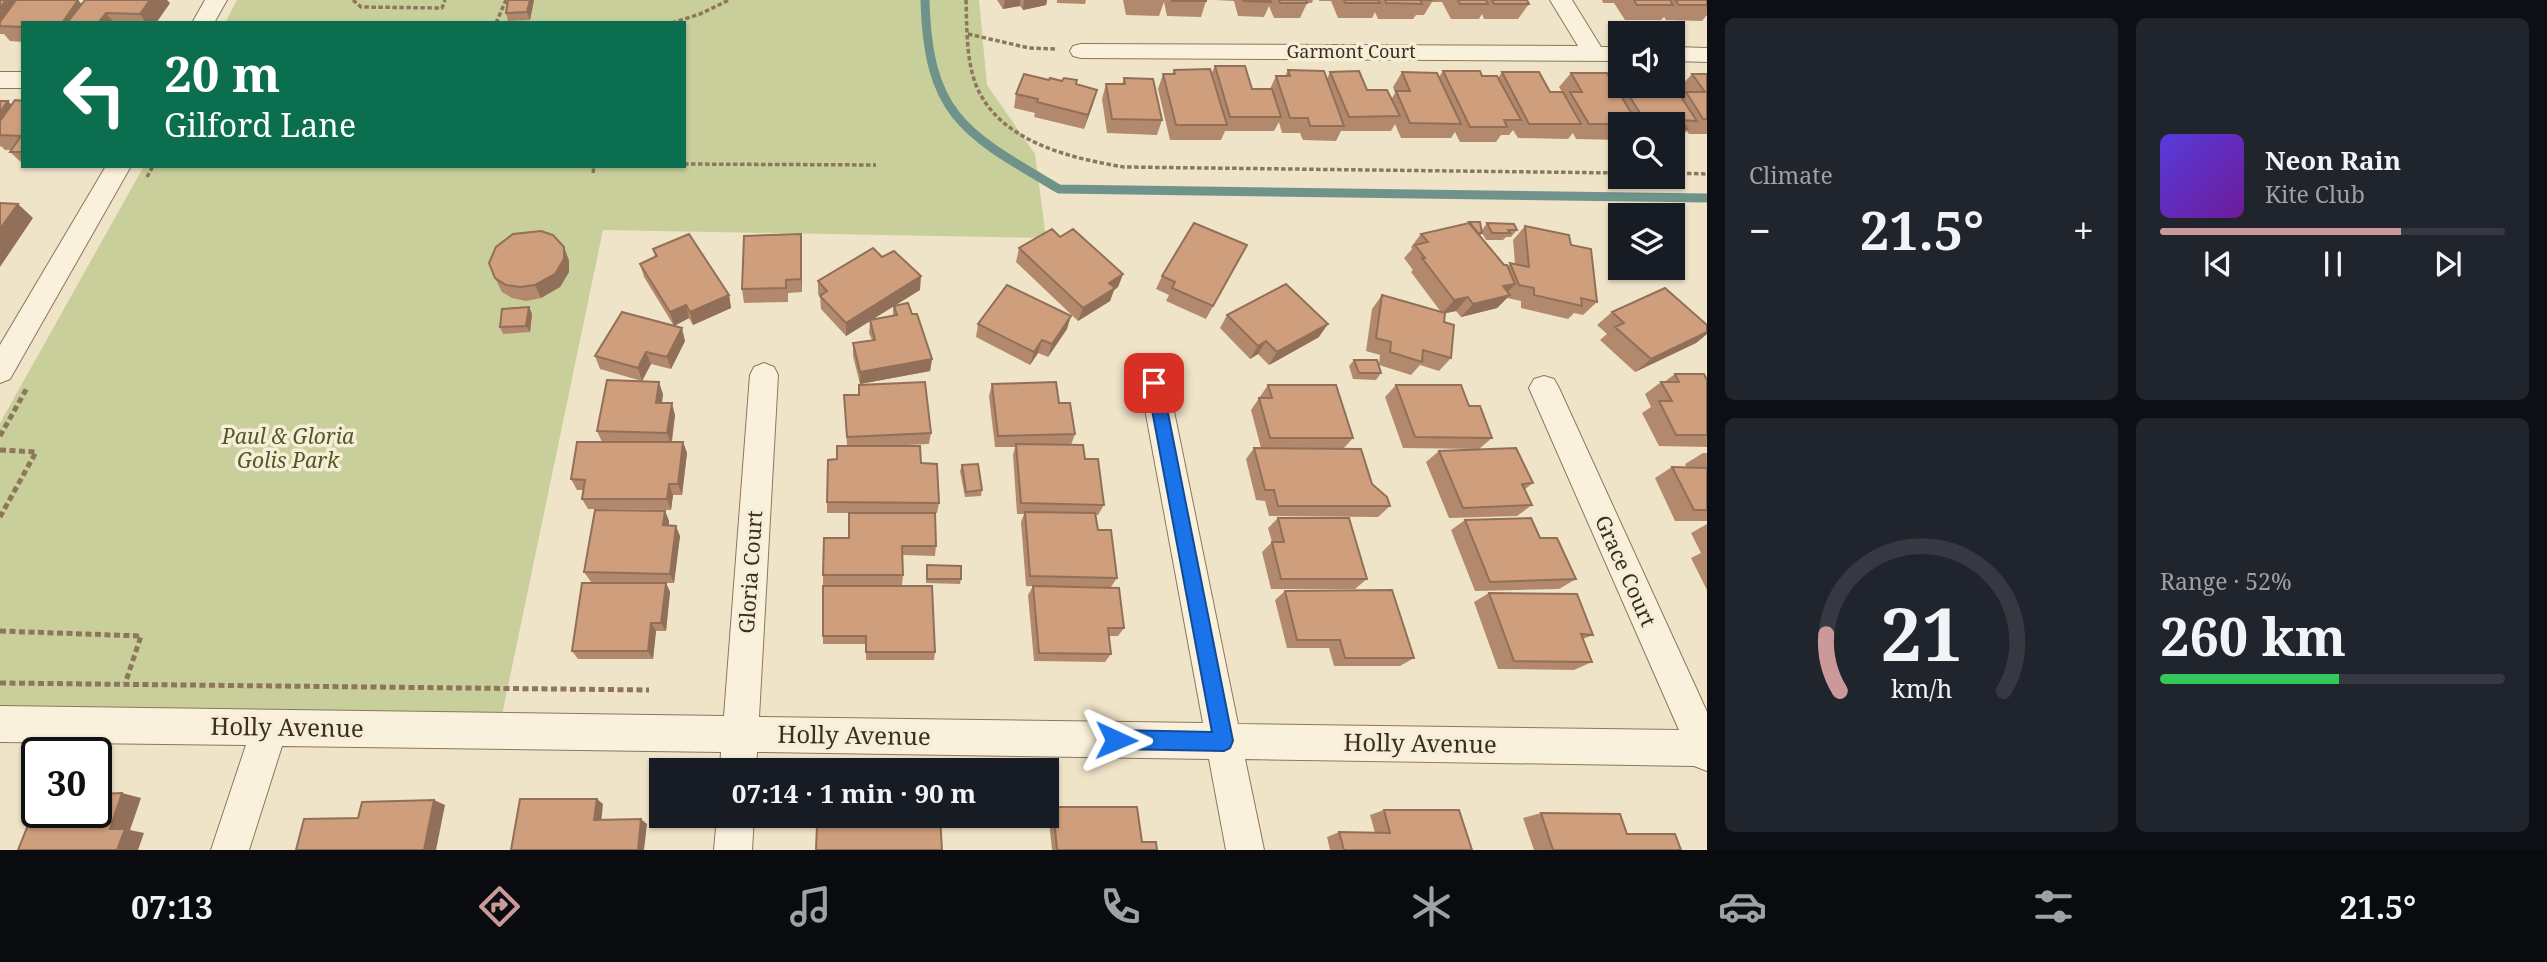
<!DOCTYPE html>
<html lang="en">
<head>
<meta charset="utf-8">
<style>
	:root { --surface:#171b24; --page:#20242c; --text:#f1f3f6; --muted:#9ea1a6; --line:#363941; --accent:#cc999b }
	body { margin:0; font-family:"Noto Serif",serif; background:var(--page); color:var(--text); height:100vh; display:flex; flex-direction:column; font-size:26px; white-space:nowrap }
	* { box-sizing:border-box; margin:0 }
	p { font-size:23px; color:var(--muted) }
	.icon { flex:none; width:38px; height:38px; fill:none; stroke:currentColor; stroke-width:2; stroke-linecap:round; stroke-linejoin:round }
	.map { position:relative; flex:1; overflow:hidden }
	.side { display:flex; flex-direction:column; gap:18px; padding:18px; background:#0d0f14; width:840px }
	.side>* { flex:none }
	.guide { position:absolute; left:21px; top:21px; width:665px; height:147px; border-radius:0px; box-shadow:0 2px 5px #0004; background:#0b6e4f; color:#fff; overflow:hidden }
	.controls { position:absolute; left:1608px; top:21px; display:grid; gap:14px }
	.controls a { display:grid; place-items:center; width:77px; height:77px; border-radius:0px; background:var(--surface); box-shadow:0 2px 5px #0004; font-size:35px }
	.speed { position:absolute; left:21px; top:737px; display:flex; gap:14px; font-size:35px; font-weight:700; text-align:center }
	.speed>* { display:grid; place-content:center; width:91px; height:91px; border-radius:50%; background:var(--surface); box-shadow:0 2px 5px #0004; line-height:1 }
	.speed .limit { border:4px solid #111; border-radius:10px; background:#fff; color:#111 }
	.pin { position:absolute; display:grid; place-items:center; width:60px; height:60px; color:#fff; margin:-30px; border-radius:14px; box-shadow:0 4px 10px #0006 }
	.me { position:absolute; width:77px; margin:-38px; rotate:91deg; stroke-linejoin:round; filter:drop-shadow(0 0 5px #0008) }
	.turn { display:flex; align-items:center; gap:24px; height:147px; padding:0 28px; font-size:32px }
	.turn .icon { width:91px; height:91px; stroke-width:2.5 }
	.turn b { display:block; font-size:49px; line-height:60px }
	.big { font-size:52px; font-weight:700; line-height:1.1 }
	.side .widget { flex:1; display:flex; flex-direction:column; justify-content:center; gap:10px; min-width:0; padding:0 24px; border-radius:10px; background:var(--page) }
	.side .dial { align-items:center; gap:0 }
	.dial svg { height:182px; overflow:visible; fill:none; stroke:var(--line); stroke-width:7; stroke-linecap:round; text-anchor:middle }
	.dial text { fill:var(--text); stroke:none }
	.song { display:flex; align-items:center; gap:21px }
	.cover { width:84px; height:84px; border-radius:10px; background:linear-gradient(135deg,hsl(250 70% 55%),hsl(280 70% 35%)) }
	.played { height:7px; border-radius:4px; background:linear-gradient(90deg,var(--accent) 70%,var(--line) 70%) }
	.keys { display:flex; justify-content:space-around; direction:ltr }
	.heat { display:flex; justify-content:space-between; align-items:center; font-size:38px; direction:ltr }
	.charge { height:10px; border-radius:5px; background:linear-gradient(90deg,#34c759 52%,var(--line) 0) }
	.side .tiles { flex:1; display:grid; gap:18px; grid-template-columns:repeat(2,1fr) }
	.trip { position:absolute; left:649px; top:758px; width:410px; height:70px; border-radius:0px; background:var(--surface); box-shadow:0 2px 5px #0004; font-weight:700; line-height:70px; text-align:center }
	.menu { display:flex; height:112px; justify-content:space-around; align-items:center; background:#090b0e; color:var(--muted) }
	.menu .icon { width:49px; height:49px }
	.menu .current { color:var(--accent) }
	.menu b { font-size:32px; color:var(--text) }
	main { display:flex; flex:1; min-height:0 }
	.map>svg:first-child { display:block }
	.green { fill:#c9cf9b }
	.lines { fill:none; stroke-linecap:round; stroke-linejoin:round }
	.stream { stroke:#6f938a; stroke-width:9 }
	.street-casing { stroke:#8d765c; stroke-width:2 }
	.path-far1 { stroke:#8d765c; stroke-width:3.5; stroke-dasharray:4.5 2.5; stroke-linecap:butt }
	.path { stroke:#8d765c; stroke-width:5; stroke-dasharray:6 3.5; stroke-linecap:butt }
	.street { fill:#faf1dc; fill-rule:evenodd }
	.wall { fill:#b2896c; fill-rule:evenodd }
	.shaded-wall { fill:#916f58 }
	.building { fill:#cf9f7d; stroke:#916f58; stroke-width:2 }
	.route { fill:#1a73e8; stroke:#114b97; stroke-width:2 }
	.labels { text-anchor:middle; stroke-width:7; stroke-linejoin:round; paint-order:stroke }
	.far-street-label { font-size:18px; fill:#3d2e20; stroke:#f7eed8 }
	.park-label { font-size:21px; font-style:italic; fill:#4d5a26; stroke:#f7eed8 }
	.street-label { font-size:21px; fill:#3d2e20; stroke:#f7eed8 }
	.near-street-label { font-size:24px; fill:#3d2e20; stroke:#f7eed8 }
</style>
</head>
<body>
<main>
<div class="map">
<svg width="1707" height="850" viewBox="0 0 1707 850">
	<rect width="100%" height="100%" fill="#f0e4c8"/>
	<path class="green" d="M237 0H979L987 85 1035 154 1046 238 603 230 502 715 0 710V423L144 166H684V23H225Z"/>
	<g class="lines">
		<path class="stream" d="M925 0C928 117 966 134 1059 189L1707 198"/>
		<defs>
			<path id="street" d="M205 0H227L214 23H192Z
				M1550 0H1572L1601 47H1620V61L1081 58 1073 56 1070 51 1073 46 1081 44 1578 46Z
				M1673 47 1707 48V62L1673 61Z
				M0 72H23V88H0Z
				M106 166H131L10 379 0 383V345Z
				M764 363 774 367 778 375 759 717 1203 723 1140 382 1144 373 1154 370 1164 373 1168 382 1238 724 1679 730 1529 388 1534 379 1544 376 1554 379 1559 388 1707 712V771L1694 766 1245 759 1264 850H1226L1209 759 757 752 756 770H720L721 752 282 746 249 850H211L246 745 0 742V706L724 716 750 375 754 367Z
				M717 816H754L752 850H714Z"/>
		</defs>
		<use href="#street" class="street-casing"/>
		<path class="path-far1" d="M353 0 361 7 442 8 445 0
			M966 0C967 28 966 59 976 85 999 142 1070 158 1124 167L1620 173
			M496 23 506 0
			M672 23 700 14 729 0
			M968 34 1029 48 1056 49
			M684 164 876 165
			M593 173 594 166
			M1673 173 1707 174
			M147 177 153 166"/>
		<path class="path" d="M0 436 27 388
			M0 450 36 452 0 517
			M0 631 141 636 125 684
			M0 683 649 690"/>
		<use href="#street" class="street"/>
	</g>
	<path class="wall" d="M0 0 82 4 170 3 156 23H23V42L10 41 4 34H0Z
		M508 0H534L530 20 508 21 506 13Z
		M997 0H1047L1046 5 1023 10 1020 6 1003 9Z
		M1057 0H1086L1085 4 1057 3Z
		M1123 0H1206V1L1201 17 1167 16 1164 2 1159 16 1126 15Z
		M1215 0H1313L1312 3H1307L1300 18H1274L1269 6 1264 17 1238 16 1234 1Z
		M1319 0H1527L1529 4 1518 19H1484L1482 14 1479 19H1451L1442 2H1432L1424 15H1416L1413 19H1378L1375 12 1372 18H1338L1331 1H1319Z
		M1602 0H1707V15L1702 21 1666 20 1664 17 1661 20H1625L1614 3H1603Z
		M1215 66 1252 89H1270L1276 76H1285L1288 70 1327 79 1330 72 1367 90 1392 98 1395 93 1393 87 1402 72 1439 77 1443 71 1498 78 1502 72 1550 92H1562L1559 87 1571 73 1610 78 1614 72 1620 73V86H1673L1681 97 1683 95 1678 89 1692 74H1707V134H1689L1687 131 1673 143V124H1620V140L1576 139 1573 133 1568 139 1518 138 1513 130 1509 135H1501L1496 142H1460L1455 132 1451 138H1401L1395 124 1391 131H1341L1336 141 1303 140 1300 133H1282L1279 122 1274 131H1225L1221 140H1170L1158 89 1163 74H1172L1174 70 1211 74Z
		M1124 78 1162 120 1157 135 1107 133 1102 99 1106 84H1122Z
		M1049 80 1076 85 1093 104 1084 129 1034 117 1035 113 1014 108 1016 94Z
		M0 101 12 105 23 101V164L10 152 11 150H5L1 146 0 147Z
		M1469 222 1482 230 1487 223 1517 230 1511 237H1506L1503 240H1486L1482 233 1480 236 1504 265 1508 266 1510 263 1515 264 1513 240 1525 226 1571 245 1597 302 1583 315 1574 313 1568 319 1521 308V301L1507 298 1497 308 1461 317 1456 311 1445 313 1444 322 1451 358 1439 371 1420 365 1411 375 1379 365 1380 355 1366 351 1372 309 1382 295 1441 312 1411 272 1413 270 1404 258 1412 249 1411 247 1421 234 1468 223Z
		M1060 237 1123 274 1118 287 1114 290 1110 301 1078 321 1016 262 1019 248Z
		M1247 245 1206 319 1166 301 1169 295 1156 289 1162 276Z
		M564 247 569 261V272L560 287 541 298 526 301 512 298 502 292 495 278Z
		M802 248V292L788 293V302L744 303 742 289Z
		M653 249 729 295 731 308 693 325 689 318 674 326 644 277 640 264 655 257Z
		M882 257 920 290 895 305 912 314 932 359 930 371 860 384 853 356V343L872 340 869 333 870 321 846 336 821 309 820 296 818 294V281ZM893 306V315L873 319Z
		M529 307 532 314 530 332 503 334 500 327Z
		M1612 312 1707 325V334L1696 343 1635 372 1600 340 1607 334 1597 325Z
		M1227 315 1319 337 1269 365 1258 354 1250 359 1220 328Z
		M978 324 1067 329 1048 357 1038 353 1030 365 976 337Z
		M685 341 671 369 651 364 642 381 600 369 595 356Z
		M1354 360 1381 373 1376 380 1353 379 1349 366Z
		M1675 374 1707 380V447L1659 446 1642 413 1651 407 1645 394 1661 382H1664Z
		M992 384 1059 403 1075 434 1071 445 1085 459 1104 505 1098 515H1096L1098 530 1117 578 1111 587 1026 586 1021 522 1024 514H1017L1013 455 1015 447H995L989 396Z
		M859 385 931 433 929 444 886 446 921 463 939 503 937 513H935L936 546 935 556 903 555V575L902 585H823V575L849 538 930 513H827V502L837 459 847 446 844 395H859Z
		M1268 385 1353 438 1343 449 1390 506 1378 517 1269 516 1265 501 1256 500 1246 459 1254 448H1261L1251 410Z
		M1396 385 1469 406 1492 438 1479 449 1533 483 1524 490 1532 505 1517 516 1449 518 1426 462 1439 451 1479 449 1403 448 1385 397Z
		M663 394 662 403 675 415 672 442H683L687 453 682 495H673L671 510 588 509 582 499 584 490H577L571 479 602 442 597 431Z
		M1703 453H1707V521H1675L1655 478 1672 467 1687 468 1685 464Z
		M962 465 982 490 981 496 965 497 960 471Z
		M665 511 669 521V526L680 536 674 583H666L670 592 666 631H656L653 659H578L572 651 660 583 591 582 584 572Z
		M1278 518 1367 579 1355 589H1271L1262 552 1272 542 1268 528Z
		M1465 520 1540 538 1576 579 1559 589 1475 591 1451 530Z
		M1707 524V590L1691 558 1701 553 1691 533Z
		M927 565 961 579 960 584 926 583Z
		M823 586 935 652 934 660H866V644H823Z
		M1033 586 1124 628 1118 636H1109L1111 654 1105 662 1034 661 1028 595Z
		M1285 591 1414 658 1400 666H1334L1329 648H1287L1275 600Z
		M1489 593 1593 635 1583 639 1592 662 1574 670 1498 669 1474 602Z
		M1053 807 1142 842 1157 850H1052L1048 812Z
		M1384 810 1472 850H1330L1327 837 1339 832 1375 833 1370 815Z
		M1541 813 1681 850H1534L1523 818Z"/>
	<path class="shaded-wall" d="M6 0H16L0 26V8Z
		M78 0 90 14 84 23H62Z
		M150 0H167L170 3 156 23H146L140 14Z
		M530 0H534L530 20 527 12Z
		M1005 0H1020V6L1003 9Z
		M1024 0H1047L1046 5 1023 10Z
		M106 13 114 23H98Z
		M1097 90 1093 104 1084 129 1088 115Z
		M8 101 22 116 0 135V112Z
		M18 204 33 218 0 267V229Z
		M801 234 802 248V292L801 279Z
		M564 247 569 261V272L560 287 541 298 535 285Z
		M1123 274 1118 287 1114 290 1110 301 1078 321 1083 308 1109 283Z
		M921 276 920 290 846 336V323Z
		M1515 284 1503 297 1510 295 1497 308 1461 317 1473 304 1503 286Z
		M729 295 731 308 693 325 690 312Z
		M1468 297 1456 311 1442 314 1454 300Z
		M686 305 689 318 674 326 670 312Z
		M529 307 532 314 530 332 526 326Z
		M1071 316 1067 329 1048 357 1052 344Z
		M1328 324 1319 337 1269 365 1277 352Z
		M682 328 685 341 671 369 667 357Z
		M1707 332V334L1696 343 1635 372 1651 359Z
		M1042 340 1038 353 1030 365 1034 352Z
		M1266 341 1258 354 1250 359 1258 346Z
		M646 352 651 364 642 381 638 368Z
		M932 359 930 371 860 384V372Z
		M659 382 663 394 660 415 656 403Z
		M672 403 675 415 671 444 667 433Z
		M683 442 687 453 682 495 678 484Z
		M669 484 673 495 671 510 667 499Z
		M665 511 669 521 668 536 663 525Z
		M676 526 680 536 674 583 670 574Z
		M666 583 670 592 666 631 661 623Z
		M651 623 656 631 653 659 648 651Z
		M122 793 141 798 130 830 144 833 138 850H117L110 829Z
		M597 799 603 804 601 824 594 820Z
		M434 800 445 805 436 850H424Z
		M641 819 647 824 644 850H638Z"/>
	<path class="building" d="M0 0H6L0 8Z
		M16 0H78L62 23H23V27L0 26V22Z
		M85 0H150L140 14 106 13 98 23H67Z
		M508 0H530L527 12 506 13Z
		M1172 0H1206V1H1172Z
		M1243 0H1270L1271 2 1244 1Z
		M1279 0H1306L1307 3H1280Z
		M1344 0H1378L1380 3H1345Z
		M1385 0H1433H1420L1422 4 1386 3Z
		M1458 0H1486L1488 4H1460Z
		M1492 0H1527L1529 4H1494Z
		M1634 0H1670L1673 5H1637Z
		M1675 0H1707V5H1679Z
		M1215 66H1245L1252 89H1272L1281 117H1230Z
		M1210 69 1227 125H1176L1163 74H1175L1174 70Z
		M1288 70 1324 71 1344 126H1310L1308 118H1290L1276 76H1290Z
		M1359 71 1367 90H1387L1400 116 1349 117 1330 72Z
		M1443 71H1480L1482 76H1497L1521 120H1504L1507 127H1470Z
		M1402 72 1437 73 1461 124 1410 123 1396 91H1410Z
		M1502 72H1539L1550 92H1563L1581 124H1529Z
		M1614 72 1620 73V82Z
		M1571 73H1607L1638 124H1589L1570 92H1582Z
		M1024 74 1049 80 1050 78 1062 81 1064 78 1077 80 1076 84 1097 90 1088 115 1037 102 1038 99 1016 94Z
		M1692 74H1707V119H1703L1686 92H1705Z
		M1124 78 1153 79 1162 120 1112 119 1106 84H1125Z
		M1673 85 1697 121 1682 120 1687 129H1673V124H1647L1623 86H1673Z
		M15 100 23 101V152H10L21 136 0 135V121Z
		M0 101H8L0 112Z
		M0 203 18 204 0 229Z
		M1469 222H1480L1482 233H1478Z
		M1194 223 1247 245 1213 306 1172 288 1175 282 1162 276Z
		M1469 223 1504 265H1507L1515 284 1503 286 1510 295 1473 304 1468 297 1454 300 1422 258H1425L1415 245 1428 242 1421 234Z
		M1487 223 1514 224 1517 230H1508L1510 233H1492Z
		M1525 226 1569 235 1571 245 1591 249 1597 302 1581 298 1582 306 1534 295V288L1519 285 1510 263 1529 267Z
		M1052 229 1060 237 1073 229 1123 274 1109 283 1115 288 1083 308 1019 248Z
		M541 231 553 235 564 247V259L555 274 535 285 520 287 506 285 495 278 489 263 496 247 513 234Z
		M689 234 729 295 690 312 686 305 670 312 640 264 657 256 653 249Z
		M801 234V279L786 280V288L742 289 744 236Z
		M873 248 882 257 894 251 921 276 846 323 820 296 827 291 818 281Z
		M1286 284 1328 324 1277 352 1266 341 1258 346 1227 315Z
		M1007 285 1071 316 1052 344 1042 340 1034 352 978 324Z
		M1665 288 1707 325V332L1651 359 1615 327 1624 323 1612 312Z
		M1382 295 1445 313 1444 322 1454 325 1451 358 1423 350 1422 362 1390 352 1391 342 1376 338Z
		M908 303 912 314H917L932 359 860 372 853 343 875 340 870 320 897 315 894 306Z
		M529 307 526 326 500 327 502 309Z
		M622 312 682 328 667 357 646 352 638 368 595 356Z
		M1354 360H1377L1381 373H1359Z
		M1675 374H1704L1707 380V435H1676L1659 401H1672L1661 382H1679Z
		M607 380 659 382 656 403H672L667 433 597 431Z
		M925 382 931 433 847 437 844 395H859V385Z
		M1056 382 1059 403H1070L1075 434 998 436 992 384Z
		M1268 385H1336L1353 438H1270L1259 398H1272Z
		M1396 385H1461L1469 406H1480L1492 438 1415 437Z
		M577 442H683L678 484H669L667 499H582L585 480 571 479Z
		M1016 444 1083 445 1085 459H1098L1104 505 1021 503Z
		M837 446H920L921 463 937 464 939 503 827 502 828 460 837 459Z
		M1254 448 1361 449 1372 484 1387 497 1390 506H1278L1274 490H1265Z
		M1516 448 1533 483 1522 484 1532 505 1463 508 1439 451Z
		M978 464 982 490 966 492 962 465Z
		M1672 467 1707 468V510H1694Z
		M595 510 665 511 663 525 676 526 670 574 584 572Z
		M1025 512 1095 513 1098 530H1111L1117 578 1030 576Z
		M849 513H935L936 546H902L903 575H823L824 538H849Z
		M1278 518H1349L1367 579H1281L1272 542H1284Z
		M1531 518 1540 538H1557L1576 579 1490 582 1465 520Z
		M927 565 961 566V579H927Z
		M582 583H666L661 623H651L648 651H572Z
		M823 586H932L935 652H866V636H823Z
		M1033 586 1119 588 1124 628H1108L1111 654 1039 653Z
		M1392 590 1414 658H1345L1340 640H1297L1285 591Z
		M1489 593 1577 594 1593 635 1581 634 1592 662 1514 661Z
		M122 793 110 829H125L117 850H18L37 803V812H96V794Z
		M520 799H597L594 820 641 819 638 850H511Z
		M434 800 424 850H296L304 819 358 818 362 802Z
		M1053 807H1137L1142 842H1156L1157 850H1057Z
		M1384 810H1459L1472 850H1344L1339 832 1390 833Z
		M1541 813 1620 814 1627 834H1675L1681 850H1553Z
		M865 816H940L942 850H816L817 825 866 826Z"/>
	<path class="route" d="M1154 376 1162 383 1233 741 1230 748 1224 751 1116 749 1110 747 1107 740 1110 733 1116 730 1212 732 1147 383Z"/>
	<g class="labels">
		<g class="far-street-label">
			<text x="1351" y="58">Garmont Court</text>
		</g>
		<g class="park-label">
			<text x="288" y="444">Paul &amp; Gloria<tspan x="288" dy="24">Golis Park</tspan></text>
		</g>
		<g class="street-label">
			<text transform="translate(1625 571) rotate(66)" y="7">Grace Court</text>
			<text transform="translate(751 572) rotate(-86)" y="7">Gloria Court</text>
		</g>
		<g class="near-street-label">
			<text transform="translate(287 728) rotate(1)" y="8">Holly Avenue</text>
			<text transform="translate(854 736) rotate(1)" y="8">Holly Avenue</text>
			<text transform="translate(1420 744) rotate(1)" y="8">Holly Avenue</text>
		</g>
	</g>
</svg>
<div class="controls">
<a><svg class="icon" aria-label="sound" viewBox="0 0 24 24"><path d="M4 9h4l5-4v14l-5-4H4zM17 9q2 3 0 6"/></svg></a>
<a><svg class="icon" aria-label="search" viewBox="0 0 24 24"><circle cx="10" cy="10" r="6"/><path d="M15 15l6 6"/></svg></a>
<a><svg class="icon" aria-label="layers" viewBox="0 0 24 24"><path d="M12 4l9 5-9 5-9-5zM3 14l9 5 9-5"/></svg></a>
</div>
<div class="speed"><div class="limit">30</div></div>
<div class="pin" style="left:1154px;top:383px;background:#d93025"><svg class="icon" aria-label="arrive" viewBox="0 0 24 24"><path d="M6 21V4h12l-3 4 3 4H6"/></svg></div>
<svg class="me" style="left:1116px;top:740px" viewBox="-20 -20 40 40"><path d="M0-17L14 15 0 8-14 15z" fill="#1a73e8" stroke="#fff" stroke-width="4"/></svg>
<div class="trip">07:14 · 1 min · 90 m</div>
<div class="guide">
<div class="turn"><svg class="icon" aria-label="left" viewBox="0 0 24 24"><path d="M17 20v-9H6M10 6l-5 5 5 5"/></svg><div><b>20 m</b>Gilford Lane</div></div>
</div>
</div>
<section class="side">
<div class="tiles">
<div class="widget"><p>Climate</p>
<div class="heat"><a>−</a><b class="big">21.5°</b><a>+</a></div>
</div>
<div class="widget">
<div class="song"><i class="cover"></i><div><b>Neon Rain</b><p>Kite Club</p></div></div>
<div class="played"></div>
<div class="keys"><svg class="icon" aria-label="previous" viewBox="0 0 24 24"><path d="M18 5L8 12l10 7zM5 5v14"/></svg><svg class="icon" aria-label="pause" viewBox="0 0 24 24"><path d="M8 5v14M16 5v14"/></svg><svg class="icon" aria-label="next" viewBox="0 0 24 24"><path d="M6 5l10 7-10 7zM19 5v14"/></svg></div>
</div>
<div class="widget dial"><svg viewBox="0 0 100 80">
<path d="M14 69A42 42 0 1 1 86 69"/>
<path d="M14 69A42 42 0 0 1 8 44" stroke="#cc999b"/>
<text x="50" y="56" font-size="32" font-weight="700">21</text>
<text x="50" y="72" font-size="11">km/h</text>
</svg></div>
<div class="widget"><p>Range · 52%</p><b class="big">260 km</b><div class="charge"></div></div>
</div>
</section>
</main>
<nav class="menu">
<b>07:13</b>
<svg class="icon current" aria-label="directions" viewBox="0 0 24 24"><path d="M12 3l9 9-9 9-9-9zM9 14v-3h6M13 9l2 2-2 2"/></svg>
<svg class="icon" aria-label="music" viewBox="0 0 24 24"><path d="M9 18V5l10-2v13"/><circle cx="6" cy="18" r="3"/><circle cx="16" cy="16" r="3"/></svg>
<svg class="icon" aria-label="phone" viewBox="0 0 24 24"><path d="M5 4h4l2 5-3 2q2 4 5 5l2-3 5 2v4C11 20 4 13 5 4z"/></svg>
<svg class="icon" aria-label="climate" viewBox="0 0 24 24"><path d="M12 3v18M4 7l16 10M4 17L20 7"/></svg>
<svg class="icon" aria-label="car" viewBox="0 0 24 24"><path d="M5 17H2v-5l4-1 3-4h7l3 4 3 1v5h-3M9 17h6M6 11h13"/><circle cx="7" cy="17" r="2"/><circle cx="17" cy="17" r="2"/></svg>
<svg class="icon" aria-label="filters" viewBox="0 0 24 24"><path d="M4 7h16M4 17h16"/><circle cx="9" cy="7" r="2"/><circle cx="15" cy="17" r="2"/></svg>
<b>21.5°</b>
</nav>
</body>
</html>
